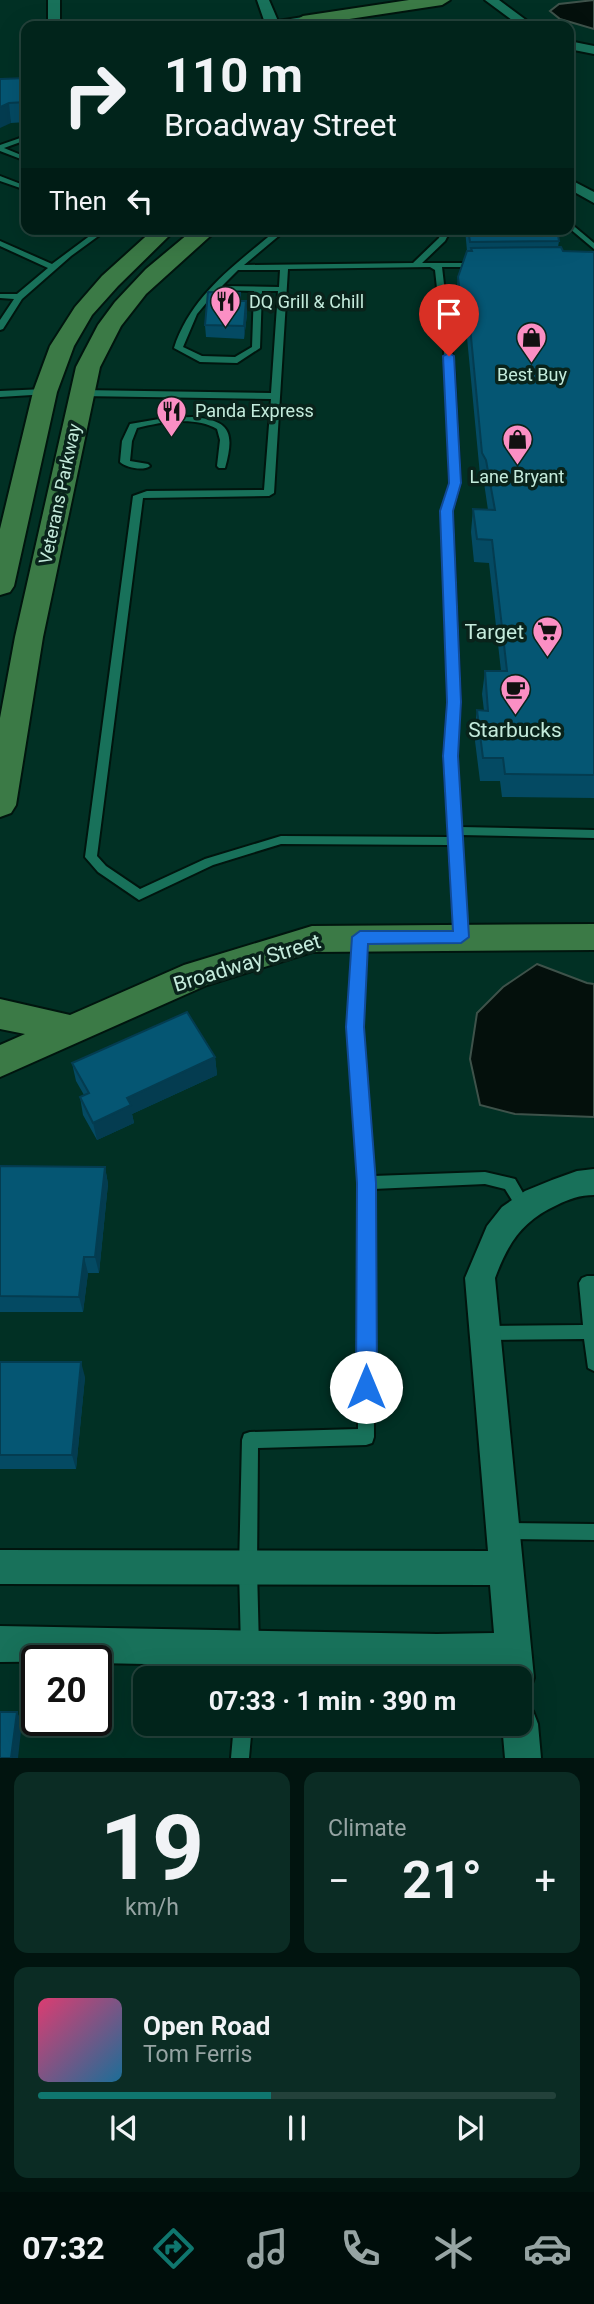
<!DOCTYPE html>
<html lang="en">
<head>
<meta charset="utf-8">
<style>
	:root { --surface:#01241b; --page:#0b2c24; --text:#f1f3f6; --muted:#96a4a3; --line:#23413a; --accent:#0f766e }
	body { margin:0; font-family:Roboto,sans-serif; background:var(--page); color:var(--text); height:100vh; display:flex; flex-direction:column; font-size:26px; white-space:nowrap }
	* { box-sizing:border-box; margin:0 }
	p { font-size:23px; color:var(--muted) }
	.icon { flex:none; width:38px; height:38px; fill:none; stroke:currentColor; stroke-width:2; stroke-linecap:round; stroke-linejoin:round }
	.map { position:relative; height:1758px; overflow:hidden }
	.details { display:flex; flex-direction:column; gap:14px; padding:14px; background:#01140f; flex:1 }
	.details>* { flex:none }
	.guide { position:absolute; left:21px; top:21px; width:553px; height:214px; border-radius:14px; box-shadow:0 7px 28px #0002,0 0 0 2px var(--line); background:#01241b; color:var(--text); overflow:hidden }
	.speed { position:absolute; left:21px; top:1645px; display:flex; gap:14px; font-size:35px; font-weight:700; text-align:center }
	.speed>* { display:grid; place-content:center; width:91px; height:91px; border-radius:50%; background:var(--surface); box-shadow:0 7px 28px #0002,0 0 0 2px var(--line); line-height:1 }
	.speed .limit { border:4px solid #111; border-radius:10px; background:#fff; color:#111 }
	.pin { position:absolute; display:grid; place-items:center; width:60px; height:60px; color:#fff; margin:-72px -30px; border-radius:50% 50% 50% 0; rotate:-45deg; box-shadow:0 0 7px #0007 }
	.pin .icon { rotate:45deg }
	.me { position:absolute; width:77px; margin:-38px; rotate:0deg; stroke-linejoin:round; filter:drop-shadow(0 0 5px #0008) }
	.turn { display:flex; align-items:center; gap:24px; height:147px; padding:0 28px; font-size:32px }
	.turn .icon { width:91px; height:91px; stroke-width:2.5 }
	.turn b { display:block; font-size:49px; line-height:60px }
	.then { display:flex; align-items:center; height:66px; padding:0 28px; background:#0003; gap:14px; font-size:26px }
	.big { font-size:52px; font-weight:700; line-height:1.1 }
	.details .tile { flex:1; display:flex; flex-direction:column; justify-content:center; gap:10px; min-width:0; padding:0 24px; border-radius:14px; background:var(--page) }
	.details .dial { align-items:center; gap:0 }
	.dial b { font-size:91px; line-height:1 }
	.song { display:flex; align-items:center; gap:21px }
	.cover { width:84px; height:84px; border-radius:10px; background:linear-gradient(135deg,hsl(340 70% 55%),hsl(200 70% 35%)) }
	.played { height:7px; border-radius:4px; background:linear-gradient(90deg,var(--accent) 45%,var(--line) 45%) }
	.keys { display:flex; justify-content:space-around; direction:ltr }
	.heat { display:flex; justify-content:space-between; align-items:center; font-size:38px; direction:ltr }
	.details .tiles { flex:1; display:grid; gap:14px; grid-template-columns:1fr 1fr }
	.tile:last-child { grid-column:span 2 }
	.trip { position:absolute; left:133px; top:1666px; width:399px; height:70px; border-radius:14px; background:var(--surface); box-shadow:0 7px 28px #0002,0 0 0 2px var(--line); font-weight:700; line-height:70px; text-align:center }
	.dock { display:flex; height:112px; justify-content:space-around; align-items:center; background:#000e0b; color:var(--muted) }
	.dock .icon { width:49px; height:49px }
	.dock .current { color:var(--accent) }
	.dock b { font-size:32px; color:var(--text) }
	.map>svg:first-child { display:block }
	.water { fill:#04100c; stroke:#3e524a; stroke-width:2 }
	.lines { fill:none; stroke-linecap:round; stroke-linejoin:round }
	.lane-casing { stroke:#00150e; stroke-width:4 }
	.street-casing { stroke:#00150e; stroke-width:4 }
	.secondary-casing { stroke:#00150e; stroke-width:4 }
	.lane { fill:#18715a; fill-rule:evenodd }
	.street { fill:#18715a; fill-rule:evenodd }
	.secondary { fill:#3b7a46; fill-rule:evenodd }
	.wall { fill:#044a63 }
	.shaded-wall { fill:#043c50 }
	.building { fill:#055673; stroke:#043c50; stroke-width:2 }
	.route { fill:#1a73e8; stroke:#114b97; stroke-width:2 }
	.labels { text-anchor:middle; stroke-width:7; stroke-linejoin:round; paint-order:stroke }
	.far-poi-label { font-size:18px; fill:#c4ebdc; stroke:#09231b; text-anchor:start }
	.far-street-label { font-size:18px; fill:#c4ebdc; stroke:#09231b }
	.poi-label { font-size:21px; fill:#c4ebdc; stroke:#09231b; text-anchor:end }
	.street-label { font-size:21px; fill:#c4ebdc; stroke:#09231b }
</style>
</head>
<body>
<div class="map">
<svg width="594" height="1758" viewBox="0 0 594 1758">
	<rect width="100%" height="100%" fill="#013024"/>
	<path class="water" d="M594 0V29L560 19 550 11 559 4Z
		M537 964 587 983 594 984V1117L515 1114 480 1105 470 1059 477 1013 503 987Z"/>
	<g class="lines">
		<defs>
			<path id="lane" d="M26 136V140L4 148 26 157V161L0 151V145Z
				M0 176 26 186V190L0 181Z
				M569 222 594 243V249L569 228Z
				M99 229H108L71 256 22 299 3 329 0 330V320L14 299 0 298V294H17L48 268 0 246V241L52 264Z
				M278 229H287L244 265 413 263 439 238 443 229H451L445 241 422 263H478L482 265 478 267H442L454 370 460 483 452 511 460 702 456 756 460 827 594 830V838L461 835 467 937 465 940H457L455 937 449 845 281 844 213 865 139 900 98 872 85 857 133 496 147 491 264 490 271 399 81 396 77 393 81 390 271 393 278 291H262L260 348 237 363 200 362 174 348C191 295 236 264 278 229ZM430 267 435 270 446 370 450 483 442 511 448 702 444 756 449 837 281 836 205 859 140 889 106 866 97 856 143 498 269 496 274 493 288 269ZM238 270H280L279 287 222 286ZM217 290 254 291 252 347 235 357 202 356 183 347 197 314Z
				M45 389 48 390V394L0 397V391Z
				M192 417C230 420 235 432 225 468H219L217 466 220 440 217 429C196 416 160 422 137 428L132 441 130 461 148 464 150 466C143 471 127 468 120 462L122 441 130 424 165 418Z
				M361 932 365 934 367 937 362 1027 373 1176 485 1172 515 1179 530 1205 528 1210 523 1212 518 1210 505 1189 485 1184 373 1189 374 1437 372 1443 366 1445 258 1448 257 1569 259 1648 257 1678H239L241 1648 239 1569 242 1440 244 1434 250 1432 358 1429 359 1183 348 1027 355 937 357 934Z
				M587 1276H594V1371L588 1368 584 1339 486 1340 481 1338 478 1333 481 1328 486 1326 583 1325 579 1283 582 1278Z
				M506 1523 594 1524V1540L506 1539 500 1537 498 1531 500 1525Z
				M234 1724H252L249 1758H231Z"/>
			<path id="street" d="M48 0H60V26H48Z
				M257 0H269L278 21 303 17 309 21 294 26H266Z
				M485 0H499L534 26H520Z
				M569 41 594 46V54L569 49Z
				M569 179 594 192V203L569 189Z
				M594 1169V1195C580 1195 569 1199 557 1205 522 1221 508 1243 495 1278L534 1678 529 1691 520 1694V1678H498L497 1668 437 1670 96 1663V1661L0 1662V1626L437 1634 494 1633 490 1585 0 1584V1550L488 1551 465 1278 487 1226 502 1207 525 1191 552 1180 577 1171Z
				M520 1706 533 1711 538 1724 541 1758H505L502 1724H520Z"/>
			<path id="secondary" d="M409 0H450L442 5 303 26 295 21 303 16Z
				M154 229H176L118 286 92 315 74 346 57 392 14 586 10 592 0 595V529L33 392 50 346 75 307 102 276Z
				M194 229H218L146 294 121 326 100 367 43 637 16 805 11 813 0 817V718L15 637 76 367 98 325 115 302 146 269Z
				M594 924V950L312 952 207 985 0 1077V1045L25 1034 0 1029V999L70 1015 184 965 312 926Z"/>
		</defs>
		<use href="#lane" class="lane-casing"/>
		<use href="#street" class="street-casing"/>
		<use href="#secondary" class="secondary-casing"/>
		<use href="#lane" class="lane"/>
		<use href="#street" class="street"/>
		<use href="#secondary" class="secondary"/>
	</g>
	<path class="wall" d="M26 78V122L11 123 0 79Z
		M465 229H557L559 241 558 247 563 251 594 252V798L502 797 500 781H480L474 733 477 710 484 711 482 694 485 671H501L489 563 474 562 471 532 473 509 488 510 484 483 480 475 466 327H461L459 323 456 299 458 277 467 251Z
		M240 301H246L247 314 244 339 206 337 205 325Z
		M215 1057 217 1075 132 1114 134 1123 97 1140 83 1115 80 1097 84 1095 76 1081 72 1063Z
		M0 1166 105 1167 108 1184 99 1273H88L83 1312H0Z
		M0 1362 85 1377 76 1469H0Z"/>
	<path class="shaded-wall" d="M9 103 11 123 0 128V107Z
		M246 301 247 314 244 339V326Z
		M215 1057 217 1075 132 1114 134 1123 97 1140 93 1123 127 1098Z
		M105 1167 108 1184 99 1273 95 1257Z
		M84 1257 88 1273 83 1312 79 1297Z
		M81 1362 85 1377 76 1469 72 1455Z
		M17 1712 22 1722 18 1758H11Z"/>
	<path class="building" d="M26 78V102L9 103 0 107V79Z
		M468 229H557L559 241 470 242Z
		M561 247 563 251 594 252V775L505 774 503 758H483L477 710 488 711 485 671H507L492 540 477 539 473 509 495 510 486 460 482 453 468 305H463L461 301 458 277 467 251H472L471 248Z
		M208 292 240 293V301H246L244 326 205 325Z
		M187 1012 215 1057 127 1098 131 1105 93 1123 80 1097 89 1093 72 1063Z
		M0 1166 105 1167 95 1257H84L79 1297 0 1296Z
		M0 1362H81L72 1455H0Z
		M0 1712H17L11 1758H0Z"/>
	<path class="route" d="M449 353 454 356 461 483 453 511 461 702 458 756 469 937 461 943 368 944 364 1027 376 1183 377 1387 374 1394 366 1397 359 1394 356 1387 357 1183 346 1027 352 937 360 931H453L443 756 447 702 440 511 449 483 443 356Z"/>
	<defs>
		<symbol id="restaurant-pin" viewBox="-11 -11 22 30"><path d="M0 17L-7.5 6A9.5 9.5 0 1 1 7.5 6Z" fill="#fb8fc4" stroke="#09231b"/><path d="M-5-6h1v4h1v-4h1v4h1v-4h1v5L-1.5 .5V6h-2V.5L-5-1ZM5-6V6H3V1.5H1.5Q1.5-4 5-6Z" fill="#111"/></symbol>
		<symbol id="shop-pin" viewBox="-11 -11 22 30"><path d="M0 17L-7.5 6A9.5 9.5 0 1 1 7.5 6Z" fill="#fb8fc4" stroke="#09231b"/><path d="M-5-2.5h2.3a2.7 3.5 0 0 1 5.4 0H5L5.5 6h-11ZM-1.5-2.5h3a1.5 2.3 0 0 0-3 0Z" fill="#111"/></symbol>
		<symbol id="supermarket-pin" viewBox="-11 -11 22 30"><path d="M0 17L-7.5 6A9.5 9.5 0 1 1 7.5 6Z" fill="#fb8fc4" stroke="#09231b"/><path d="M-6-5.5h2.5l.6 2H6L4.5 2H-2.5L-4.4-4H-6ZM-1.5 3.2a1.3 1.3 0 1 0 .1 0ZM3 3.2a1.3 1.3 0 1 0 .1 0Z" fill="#111"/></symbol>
		<symbol id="cafe-pin" viewBox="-11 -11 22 30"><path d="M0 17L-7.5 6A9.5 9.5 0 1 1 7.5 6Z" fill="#fb8fc4" stroke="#09231b"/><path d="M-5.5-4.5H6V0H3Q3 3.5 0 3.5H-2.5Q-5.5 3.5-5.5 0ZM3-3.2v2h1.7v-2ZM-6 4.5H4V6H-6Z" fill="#111"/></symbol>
	</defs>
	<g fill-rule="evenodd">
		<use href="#restaurant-pin" x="208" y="284" width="35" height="47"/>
		<use href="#shop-pin" x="514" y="320" width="35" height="47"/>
		<use href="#restaurant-pin" x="154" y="394" width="35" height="47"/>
		<use href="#shop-pin" x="500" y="422" width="35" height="47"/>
		<use href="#supermarket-pin" x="530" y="614" width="35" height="47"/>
		<use href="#cafe-pin" x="498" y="672" width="35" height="47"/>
	</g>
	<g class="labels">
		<g class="far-poi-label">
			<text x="249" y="308">DQ Grill &amp; Chill</text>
			<text x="532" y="381" text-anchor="middle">Best Buy</text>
			<text x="195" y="417">Panda Express</text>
			<text x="517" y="483" text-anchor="middle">Lane Bryant</text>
		</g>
		<g class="far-street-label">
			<text transform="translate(60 494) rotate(-78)" y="6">Veterans Parkway</text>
		</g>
		<g class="poi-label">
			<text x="524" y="639">Target</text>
			<text x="515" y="737" text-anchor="middle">Starbucks</text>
		</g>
		<g class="street-label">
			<text transform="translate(247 963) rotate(-17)" y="7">Broadway Street</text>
		</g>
	</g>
</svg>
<div class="speed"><div class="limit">20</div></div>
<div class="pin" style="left:449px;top:356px;background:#d93025"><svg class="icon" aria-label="arrive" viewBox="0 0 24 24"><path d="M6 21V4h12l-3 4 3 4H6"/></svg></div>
<svg class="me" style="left:366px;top:1387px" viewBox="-20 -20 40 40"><circle r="19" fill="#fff"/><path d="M0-13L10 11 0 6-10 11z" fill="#1a73e8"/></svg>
<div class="trip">07:33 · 1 min · 390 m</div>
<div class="guide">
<div class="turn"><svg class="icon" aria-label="right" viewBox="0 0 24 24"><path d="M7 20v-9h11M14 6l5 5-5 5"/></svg><div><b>110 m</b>Broadway Street</div></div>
<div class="then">Then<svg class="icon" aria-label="left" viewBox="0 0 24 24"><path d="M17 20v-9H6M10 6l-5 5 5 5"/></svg></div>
</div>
</div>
<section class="details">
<div class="tiles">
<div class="tile dial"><b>19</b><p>km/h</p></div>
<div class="tile"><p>Climate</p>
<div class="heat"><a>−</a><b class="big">21°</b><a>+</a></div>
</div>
<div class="tile">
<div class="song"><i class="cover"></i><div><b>Open Road</b><p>Tom Ferris</p></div></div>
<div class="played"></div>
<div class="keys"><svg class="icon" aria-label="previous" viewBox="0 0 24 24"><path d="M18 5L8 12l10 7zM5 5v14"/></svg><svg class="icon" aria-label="pause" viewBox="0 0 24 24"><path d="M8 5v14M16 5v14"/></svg><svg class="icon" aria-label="next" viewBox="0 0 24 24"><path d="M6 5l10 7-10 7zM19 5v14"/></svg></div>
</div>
</div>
</section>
<nav class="dock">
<b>07:32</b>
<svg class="icon current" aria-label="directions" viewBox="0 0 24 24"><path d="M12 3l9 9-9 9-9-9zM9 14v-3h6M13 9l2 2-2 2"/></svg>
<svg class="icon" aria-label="music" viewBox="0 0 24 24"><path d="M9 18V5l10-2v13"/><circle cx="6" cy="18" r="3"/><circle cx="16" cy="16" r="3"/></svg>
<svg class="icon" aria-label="phone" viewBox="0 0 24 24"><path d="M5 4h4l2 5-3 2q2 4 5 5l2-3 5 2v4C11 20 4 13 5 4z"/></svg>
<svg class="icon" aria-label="climate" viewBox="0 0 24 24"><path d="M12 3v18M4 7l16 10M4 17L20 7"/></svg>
<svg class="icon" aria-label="car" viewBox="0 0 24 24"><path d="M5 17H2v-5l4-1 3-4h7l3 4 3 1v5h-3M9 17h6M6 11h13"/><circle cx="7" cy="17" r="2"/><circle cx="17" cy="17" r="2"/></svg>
</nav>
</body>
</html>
